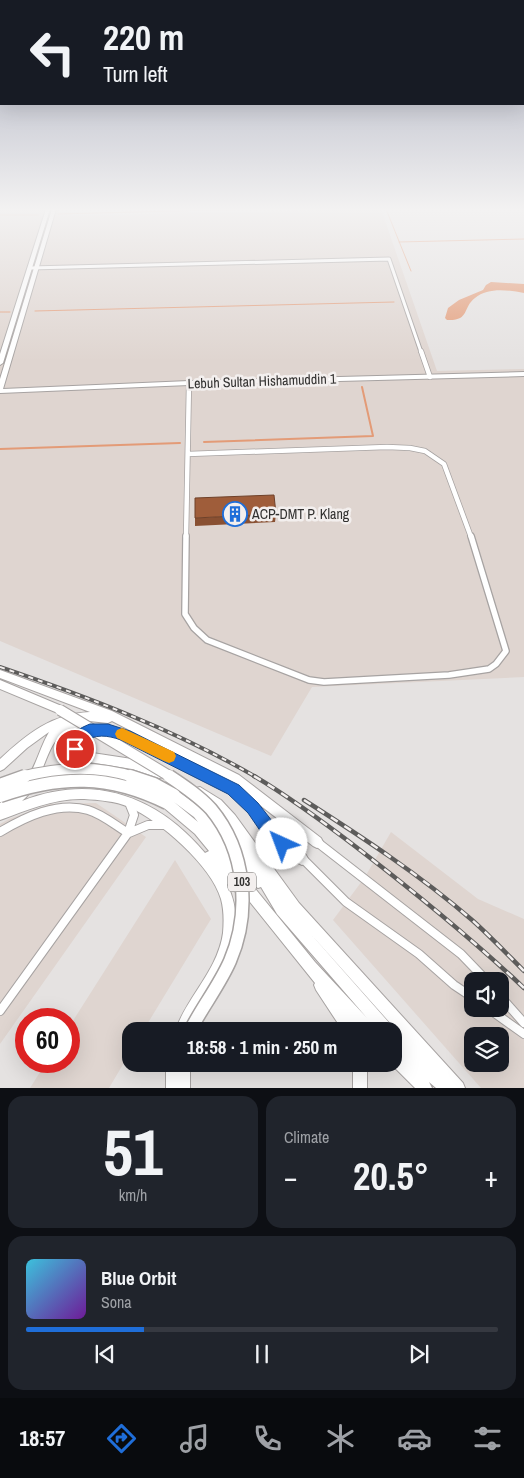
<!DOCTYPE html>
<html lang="en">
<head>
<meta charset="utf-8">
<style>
	:root { --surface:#171b24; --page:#20242c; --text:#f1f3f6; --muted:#9ea1a6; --line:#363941; --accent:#1f6ed9 }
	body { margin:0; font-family:"Archivo Narrow",sans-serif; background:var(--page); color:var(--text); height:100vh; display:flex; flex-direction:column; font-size:19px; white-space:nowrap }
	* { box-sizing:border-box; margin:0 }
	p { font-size:16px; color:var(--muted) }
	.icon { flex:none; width:28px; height:28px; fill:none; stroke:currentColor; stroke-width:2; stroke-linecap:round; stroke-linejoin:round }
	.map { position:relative; height:1088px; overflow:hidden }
	.drawer { display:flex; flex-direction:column; gap:8px; padding:8px; background:#0d0f14; flex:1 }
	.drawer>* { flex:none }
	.banner { position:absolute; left:0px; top:0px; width:525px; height:105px; box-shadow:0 5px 20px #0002; background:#171b24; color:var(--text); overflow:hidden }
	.fabs { position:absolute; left:464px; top:972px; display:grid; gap:10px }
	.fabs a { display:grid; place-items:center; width:45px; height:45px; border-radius:10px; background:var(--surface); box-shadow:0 5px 20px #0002; font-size:25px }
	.speed { position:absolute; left:15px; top:1008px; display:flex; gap:10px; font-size:25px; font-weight:700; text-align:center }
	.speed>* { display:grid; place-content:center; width:65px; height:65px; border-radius:50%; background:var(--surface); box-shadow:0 5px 20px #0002; line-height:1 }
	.speed .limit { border:8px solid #d22; background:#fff; color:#111 }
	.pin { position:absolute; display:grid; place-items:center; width:42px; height:42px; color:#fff; margin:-21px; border:2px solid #fff; border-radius:50%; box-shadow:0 1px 5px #0007 }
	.me { position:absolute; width:55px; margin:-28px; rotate:317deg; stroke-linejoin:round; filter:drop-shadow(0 0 4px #0008) }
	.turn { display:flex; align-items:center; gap:18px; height:105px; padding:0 20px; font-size:22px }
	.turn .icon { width:65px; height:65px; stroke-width:2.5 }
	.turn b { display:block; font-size:35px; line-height:42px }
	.big { font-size:38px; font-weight:800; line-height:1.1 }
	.drawer .card { flex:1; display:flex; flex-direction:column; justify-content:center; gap:8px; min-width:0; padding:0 18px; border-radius:15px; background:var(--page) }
	.drawer .dial { align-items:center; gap:0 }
	.dial b { font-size:65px; line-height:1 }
	.song { display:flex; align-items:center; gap:15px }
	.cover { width:60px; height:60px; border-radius:8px; background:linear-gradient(135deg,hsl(190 70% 55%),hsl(280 70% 35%)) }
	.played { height:5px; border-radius:2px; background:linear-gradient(90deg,var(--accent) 25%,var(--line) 25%) }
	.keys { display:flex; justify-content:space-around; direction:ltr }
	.heat { display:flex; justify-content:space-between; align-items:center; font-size:28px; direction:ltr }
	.drawer .tiles { flex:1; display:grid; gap:8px; grid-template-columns:1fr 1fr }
	.card:last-child { grid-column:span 2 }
	.trip { position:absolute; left:122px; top:1022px; width:280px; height:50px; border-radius:15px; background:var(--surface); box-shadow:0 5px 20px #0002; font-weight:800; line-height:50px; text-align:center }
	.tab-bar { display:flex; height:80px; justify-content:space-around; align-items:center; background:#090b0e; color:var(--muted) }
	.tab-bar .icon { width:35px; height:35px }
	.tab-bar .selected { color:var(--accent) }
	.tab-bar b { font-size:22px; color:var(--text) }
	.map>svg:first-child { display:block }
	.built { fill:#dfd5d0; fill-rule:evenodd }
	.water { fill:#e39b77 }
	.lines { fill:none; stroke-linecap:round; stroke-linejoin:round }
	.stream-far1 { stroke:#e39b77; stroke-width:1 }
	.stream { stroke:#e39b77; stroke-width:2 }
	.street-far3-casing { stroke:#a7a3a2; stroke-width:5 }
	.street-far2-casing { stroke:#a7a3a2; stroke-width:6 }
	.street-far1-casing { stroke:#a7a3a2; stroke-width:8 }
	.street-casing { stroke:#a7a3a2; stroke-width:10 }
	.secondary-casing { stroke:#a7a3a2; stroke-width:2 }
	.primary-casing { stroke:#a7a3a2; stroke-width:2 }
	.street-far3 { stroke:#fff; stroke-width:3 }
	.street-far2 { stroke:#fff; stroke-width:4.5 }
	.street-far1 { stroke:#fff; stroke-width:5.5 }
	.street { stroke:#fff; stroke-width:8 }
	.secondary { fill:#fff; fill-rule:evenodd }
	.primary { fill:#fff; fill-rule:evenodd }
	.rail-far1-casing { stroke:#5d5c5b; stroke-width:4 }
	.rail-casing { stroke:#5d5c5b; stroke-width:4.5 }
	.rail-far1 { stroke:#f3efee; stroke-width:2; stroke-dasharray:5; stroke-linecap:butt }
	.rail { stroke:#f3efee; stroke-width:2.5; stroke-dasharray:8; stroke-linecap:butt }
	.primary-bridge-far1-casing { stroke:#a7a3a2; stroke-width:12; stroke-linecap:butt }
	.primary-bridge-casing { stroke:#a7a3a2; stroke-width:15; stroke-linecap:butt }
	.primary-bridge-far1 { stroke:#fff; stroke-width:10 }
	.primary-bridge { stroke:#fff; stroke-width:12 }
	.wall { fill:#895032 }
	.building { fill:#9f5d3a; stroke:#6f4129 }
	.route { fill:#1f6ed9; stroke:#14488d }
	.slow { fill:#f59e0b }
	.labels { text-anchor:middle; stroke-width:5; stroke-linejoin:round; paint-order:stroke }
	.shield { fill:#f3efee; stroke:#6c6a69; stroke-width:1 }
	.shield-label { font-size:12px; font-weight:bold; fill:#323130 }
	.street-label { font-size:14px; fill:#323130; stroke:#f3efee }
	.poi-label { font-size:14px; fill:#323130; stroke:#f3efee; text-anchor:start }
</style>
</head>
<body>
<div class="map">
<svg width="524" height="1088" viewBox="0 0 524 1088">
	<rect width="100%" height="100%" fill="#e5e2e1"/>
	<path class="built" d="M0 209H60L58 216 381 209 437 371 524 369V677L312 687 271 756 0 641Z
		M96 803 146 837 0 1044V824L9 819 50 804Z
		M391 832 478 899 524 919V1088H481L333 920 365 877ZM472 981H500V1009H472ZM472 1036H500V1064H472Z
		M175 860 211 919 143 1031H131V1051L109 1088H30L47 1061H69V1027Z"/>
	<path class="water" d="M491 282 524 284V293C508 290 488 287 475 298 462 308 470 321 447 320L445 318 448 308 459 300 483 290 486 285Z"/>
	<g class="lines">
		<path class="stream-far1" d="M386 209 411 271
			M58 214 253 209
			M0 215H38
			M399 242 524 239
			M35 311 394 302
			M0 312H10"/>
		<path class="stream" d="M204 442 373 436 362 387
			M0 449 180 443"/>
		<defs>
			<path id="street-far3" d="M30 268 389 259 421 352"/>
			<path id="street-far2" d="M421 351 430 377
				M188 454 387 447 410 448 425 451 444 464 471 537
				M186 537 189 383"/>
			<path id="street-far1" d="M186 536 185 614 194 628 207 640 309 680 324 682 449 675 489 669 496 664 506 651 471 536"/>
			<path id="street" d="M0 832C25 817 58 801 88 810 102 814 115 825 128 833
				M129 833 148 825H163
				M317 842 461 954 487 981
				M303 859 346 902 419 954 454 985 472 997
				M500 996 524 1023
				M489 1009 524 1034
				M0 1011 128 833 134 815 130 805"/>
			<path id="secondary" d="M46 209H50L3 363 0 365V354Z
				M52 209H56L3 389 189 381 524 372V376L189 385 0 393V379Z"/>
			<path id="primary" d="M0 670 112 711 239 775 321 838 323 842 321 846 317 848 313 846 248 796 257 804 278 832 306 855 308 859 306 863 302 865 298 863 270 840 249 812 230 794 136 745 108 735 94 734 83 738 80 742V747L86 752 132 759 163 769 165 773 163 777 159 778 132 769 83 761C71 756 63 740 76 731 85 726 96 724 106 725 113 726 121 730 128 733 164 746 198 766 232 783L112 721 108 723 89 721 90 723 89 726C81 729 73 727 66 731 44 744 45 782 22 801 94 773 157 796 205 853L209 851 195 834 163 807 161 803 163 799 167 798 170 799 168 795 170 791 174 790 178 791 202 809 225 836 227 831 232 830 213 808 196 796 194 792 196 788 200 787 221 800 235 815 299 903 463 1083 465 1088H436L429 1082 432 1088H415L391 1064H394V1050L398 1051 394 1048V1031H378L374 1027 376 1031H360L357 1028 358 1031H343L316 990 314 985 315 983 246 897 240 896 227 884C254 940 213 984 189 1031H175C187 997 218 970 223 933 224 921 224 910 221 899 211 865 160 821 129 807 115 801 99 800 84 799 55 798 27 810 0 820V803C8 798 16 793 22 786 35 771 39 749 49 732L27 748 4 769 0 771V759C28 733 52 714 90 712L0 678ZM174 802 194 817 198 822ZM230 858 254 886 258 888 261 887 277 914 367 1018 315 962ZM309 932 400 1034 394 1031 392 1026Z
				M0 680 64 707 65 710 64 713 60 714 0 689Z
				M166 1064H190V1088H166Z
				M353 1064H367V1088H353Z"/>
		</defs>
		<use href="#street-far3" class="street-far3-casing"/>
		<use href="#street-far2" class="street-far2-casing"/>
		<use href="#street-far1" class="street-far1-casing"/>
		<use href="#street" class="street-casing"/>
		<use href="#secondary" class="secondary-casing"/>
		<use href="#primary" class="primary-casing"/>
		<use href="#street-far3" class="street-far3"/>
		<use href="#street-far2" class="street-far2"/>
		<use href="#street-far1" class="street-far1"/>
		<use href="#street" class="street"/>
		<use href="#secondary" class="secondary"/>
		<use href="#primary" class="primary"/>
		<defs>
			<path id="rail-far1" d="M0 667C88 697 175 730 256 777"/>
			<path id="rail" d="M254 776C291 798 326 824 360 850 417 894 472 939 524 988
				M304 800C362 837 420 875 472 920 490 936 507 954 524 971"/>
		</defs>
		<use href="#rail-far1" class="rail-far1-casing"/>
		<use href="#rail" class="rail-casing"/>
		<use href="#rail-far1" class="rail-far1"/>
		<use href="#rail" class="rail"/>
		<defs>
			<path id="primary-bridge-far1" d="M60 710 171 777
				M21 777C58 767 97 765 134 777"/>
			<path id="primary-bridge" d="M130 776 154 784 174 795
				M169 776C184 786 199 796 211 809 246 851 251 912 230 961 219 986 202 1007 190 1031
				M0 785 25 776
				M0 796C60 775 109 774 167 803"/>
		</defs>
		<use href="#primary-bridge-far1" class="primary-bridge-far1-casing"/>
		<use href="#primary-bridge" class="primary-bridge-casing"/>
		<use href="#primary-bridge-far1" class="primary-bridge-far1"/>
		<use href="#primary-bridge" class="primary-bridge"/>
	</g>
	<path class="wall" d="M276 514 275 522 195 526V518Z"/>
	<path class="building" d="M274 495 276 514 195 518V498Z"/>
	<linearGradient id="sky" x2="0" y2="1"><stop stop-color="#a6aabb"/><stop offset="0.58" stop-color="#f3f2f2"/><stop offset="1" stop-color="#f3f2f2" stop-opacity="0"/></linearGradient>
	<rect width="524" height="361" fill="url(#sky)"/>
	<path class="route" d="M90 724H108L130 731 239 785 258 803 290 844 288 849 282 852 277 849 261 832 248 813 228 794 121 740C107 735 96 734 82 742L80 754 75 756 70 754C63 738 77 729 90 724Z"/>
	<path class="slow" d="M122 728 174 752 176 756 174 761 169 763 164 761 117 738 115 734 117 730Z"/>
	<defs>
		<symbol id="building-ring" viewBox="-11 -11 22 22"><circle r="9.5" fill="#f3efee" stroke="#1f6ed9" stroke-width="1.5"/><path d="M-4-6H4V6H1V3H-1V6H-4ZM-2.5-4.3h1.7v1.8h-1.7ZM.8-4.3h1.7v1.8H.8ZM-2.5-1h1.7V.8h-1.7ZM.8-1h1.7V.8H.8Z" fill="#1f6ed9"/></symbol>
	</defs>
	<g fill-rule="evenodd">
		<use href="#building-ring" x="221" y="500" width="28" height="28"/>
	</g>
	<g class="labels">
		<rect class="shield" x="228" y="872.5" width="28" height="19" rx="4"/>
		<g class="shield-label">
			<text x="242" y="886">103</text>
		</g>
		<g class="street-label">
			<text transform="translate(262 381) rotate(-2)" y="5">Lebuh Sultan Hishamuddin 1</text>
		</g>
		<g class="poi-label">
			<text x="252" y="519">ACP-DMT P. Klang</text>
		</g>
	</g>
</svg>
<div class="fabs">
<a><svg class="icon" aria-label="sound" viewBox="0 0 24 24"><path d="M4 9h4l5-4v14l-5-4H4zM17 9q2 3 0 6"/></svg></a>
<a><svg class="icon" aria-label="layers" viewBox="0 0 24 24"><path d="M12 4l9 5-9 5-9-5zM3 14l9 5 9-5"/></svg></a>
</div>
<div class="speed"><div class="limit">60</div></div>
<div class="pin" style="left:75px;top:749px;background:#d93025"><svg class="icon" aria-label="arrive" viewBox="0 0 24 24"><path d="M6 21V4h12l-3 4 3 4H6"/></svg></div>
<svg class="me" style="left:282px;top:844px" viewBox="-20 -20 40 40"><circle r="19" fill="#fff"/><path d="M0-13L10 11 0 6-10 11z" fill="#1f6ed9"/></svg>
<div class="trip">18:58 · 1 min · 250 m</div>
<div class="banner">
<div class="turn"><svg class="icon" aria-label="left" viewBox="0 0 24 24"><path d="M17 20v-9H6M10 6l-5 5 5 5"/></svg><div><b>220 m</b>Turn left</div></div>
</div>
</div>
<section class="drawer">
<div class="tiles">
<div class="card dial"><b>51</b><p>km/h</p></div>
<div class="card"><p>Climate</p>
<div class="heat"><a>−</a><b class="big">20.5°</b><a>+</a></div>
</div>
<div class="card">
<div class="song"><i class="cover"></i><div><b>Blue Orbit</b><p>Sona</p></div></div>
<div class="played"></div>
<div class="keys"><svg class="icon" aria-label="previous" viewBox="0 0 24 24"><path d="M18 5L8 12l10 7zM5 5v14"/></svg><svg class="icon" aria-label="pause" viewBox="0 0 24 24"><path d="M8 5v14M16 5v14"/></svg><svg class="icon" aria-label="next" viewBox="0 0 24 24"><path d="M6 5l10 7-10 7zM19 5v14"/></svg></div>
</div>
</div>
</section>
<nav class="tab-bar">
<b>18:57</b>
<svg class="icon selected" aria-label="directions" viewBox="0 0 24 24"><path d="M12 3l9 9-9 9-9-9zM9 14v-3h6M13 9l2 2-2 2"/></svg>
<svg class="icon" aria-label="music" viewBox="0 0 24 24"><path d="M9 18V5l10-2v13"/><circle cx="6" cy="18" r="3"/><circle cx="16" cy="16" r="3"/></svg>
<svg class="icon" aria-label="phone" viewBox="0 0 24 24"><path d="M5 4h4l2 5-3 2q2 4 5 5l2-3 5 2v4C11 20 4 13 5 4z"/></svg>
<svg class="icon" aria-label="climate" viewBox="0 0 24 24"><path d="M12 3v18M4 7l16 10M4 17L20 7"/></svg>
<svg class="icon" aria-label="car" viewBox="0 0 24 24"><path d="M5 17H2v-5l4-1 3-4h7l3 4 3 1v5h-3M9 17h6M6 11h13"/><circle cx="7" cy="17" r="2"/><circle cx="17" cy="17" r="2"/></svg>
<svg class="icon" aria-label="filters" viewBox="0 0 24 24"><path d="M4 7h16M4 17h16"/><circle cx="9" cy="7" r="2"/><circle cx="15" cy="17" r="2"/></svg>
</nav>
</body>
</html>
